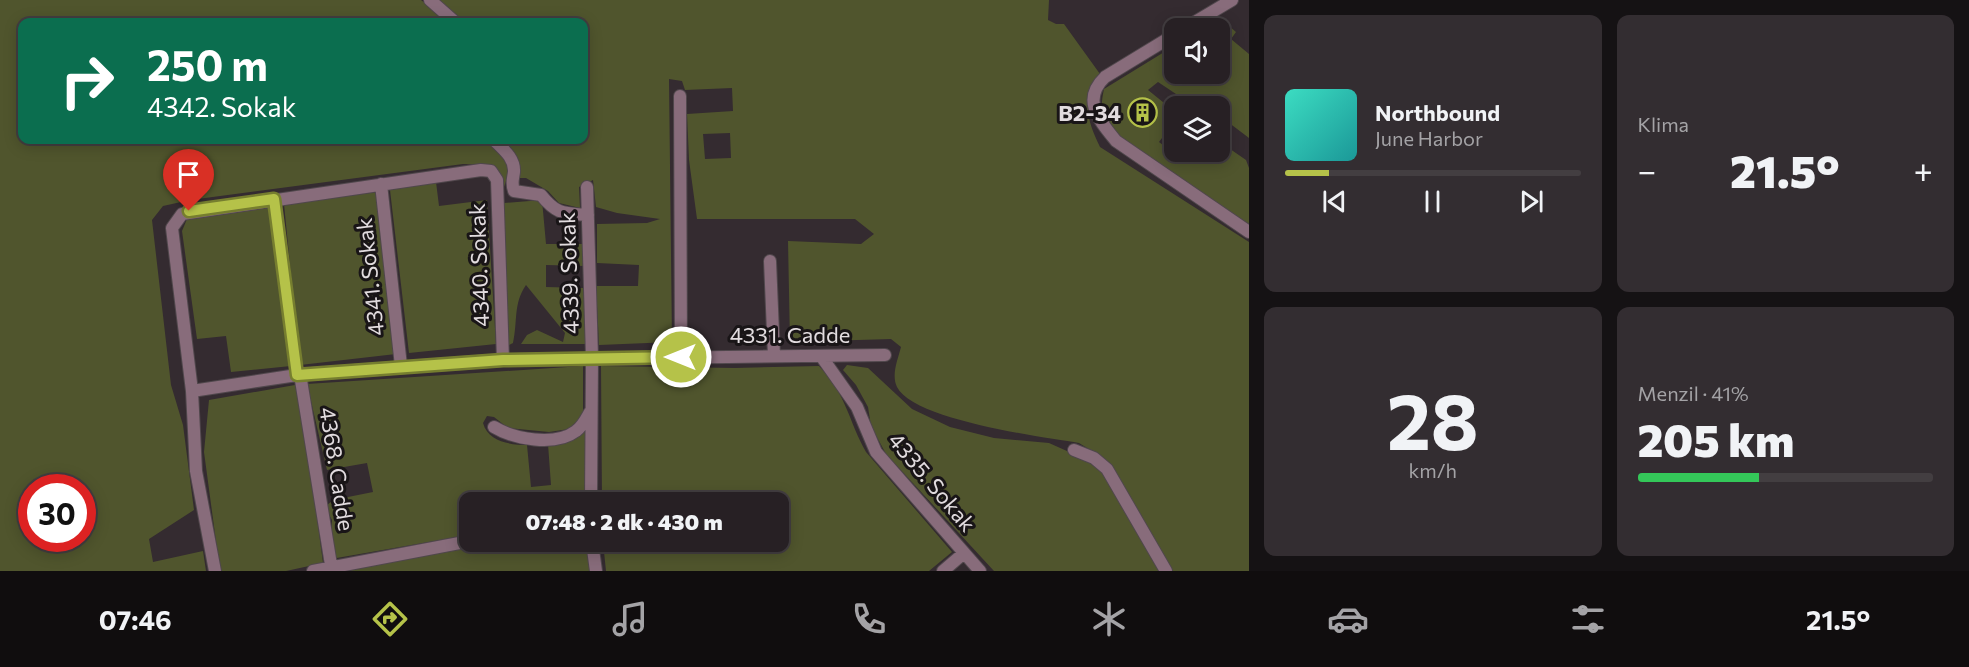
<!DOCTYPE html>
<html lang="tr">
<head>
<meta charset="utf-8">
<style>
	:root { --surface:#272024; --page:#332d31; --text:#f1f3f6; --muted:#a4a3a6; --line:#433e41; --accent:#b5c249 }
	body { margin:0; font-family:Commissioner,sans-serif; background:var(--page); color:var(--text); height:100vh; display:flex; flex-direction:column; font-size:22px; white-space:nowrap }
	* { box-sizing:border-box; margin:0 }
	p { font-size:20px; color:var(--muted) }
	.icon { flex:none; width:33px; height:33px; fill:none; stroke:currentColor; stroke-width:2; stroke-linecap:round; stroke-linejoin:round }
	.map { position:relative; flex:1; overflow:hidden }
	.side { display:flex; flex-direction:column; gap:15px; padding:15px; background:#151214; width:720px }
	.side>* { flex:none }
	.top-card { position:absolute; left:18px; top:18px; width:570px; height:126px; border-radius:12px; box-shadow:0 3px 15px #0003,0 0 0 2px var(--line); background:#0b6e4f; color:#fff; overflow:hidden }
	.buttons { position:absolute; left:1164px; top:18px; display:grid; gap:12px }
	.buttons a { display:grid; place-items:center; width:66px; height:66px; border-radius:12px; background:var(--surface); box-shadow:0 3px 15px #0003,0 0 0 2px var(--line); font-size:30px }
	.speed { position:absolute; left:18px; top:474px; display:flex; gap:12px; font-size:30px; font-weight:700; text-align:center }
	.speed>* { display:grid; place-content:center; width:78px; height:78px; border-radius:50%; background:var(--surface); box-shadow:0 3px 15px #0003,0 0 0 2px var(--line); line-height:1 }
	.speed .limit { border:9px solid #d22; background:#fff; color:#111 }
	.pin { position:absolute; display:grid; place-items:center; width:51px; height:51px; color:#fff; margin:-62px -26px; border-radius:50% 50% 50% 0; rotate:-45deg; box-shadow:0 0 6px #0007 }
	.pin .icon { rotate:45deg }
	.me { position:absolute; width:66px; margin:-33px; rotate:270deg; stroke-linejoin:round; filter:drop-shadow(0 0 4px #0008) }
	.turn { display:flex; align-items:center; gap:21px; height:126px; padding:0 30px; font-size:27px }
	.turn .icon { width:78px; height:78px; stroke-width:2.5 }
	.turn b { display:block; font-size:42px; line-height:51px }
	.big { font-size:45px; font-weight:800; line-height:1.1 }
	.side .widget { flex:1; display:flex; flex-direction:column; justify-content:center; gap:9px; min-width:0; padding:0 21px; border-radius:12px; background:var(--page) }
	.side .dial { align-items:center; gap:0 }
	.dial b { font-size:78px; line-height:1 }
	.song { display:flex; align-items:center; gap:18px }
	.cover { width:72px; height:72px; border-radius:9px; background:linear-gradient(135deg,hsl(170 70% 55%),hsl(180 70% 35%)) }
	.played { height:6px; border-radius:3px; background:linear-gradient(90deg,var(--accent) 15%,var(--line) 15%) }
	.keys { display:flex; justify-content:space-around; direction:ltr }
	.heat { display:flex; justify-content:space-between; align-items:center; font-size:33px; direction:ltr }
	.charge { height:9px; border-radius:4px; background:linear-gradient(90deg,#34c759 41%,var(--line) 0) }
	.side .tiles { flex:1; display:grid; gap:15px; grid-template-columns:repeat(2,1fr) }
	.trip { position:absolute; left:459px; top:492px; width:330px; height:60px; border-radius:12px; background:var(--surface); box-shadow:0 3px 15px #0003,0 0 0 2px var(--line); font-weight:800; line-height:60px; text-align:center }
	.tabs { display:flex; height:96px; justify-content:space-around; align-items:center; background:#100d0e; color:var(--muted) }
	.tabs .icon { width:42px; height:42px }
	.tabs .active { color:var(--accent) }
	.tabs b { font-size:27px; color:var(--text) }
	main { display:flex; flex:1; min-height:0 }
	.map>svg:first-child { display:block }
	.green { fill:#50552d; fill-rule:evenodd }
	.lines { fill:none; stroke-linecap:round; stroke-linejoin:round }
	.minor-casing { stroke:#50474c; stroke-width:14 }
	.minor { stroke:#886c7b; stroke-width:12 }
	.route-casing { stroke:#767e2f; stroke-width:15 }
	.route { stroke:#b5c249; stroke-width:10 }
	.labels { text-anchor:middle; stroke-width:6; stroke-linejoin:round; paint-order:stroke }
	.poi-label { font-size:22px; font-weight:bold; fill:#e2dcdf; stroke:#191517; text-anchor:end }
	.street-label { font-size:22px; fill:#e2dcdf; stroke:#191517 }
</style>
</head>
<body>
<main>
<div class="map">
<svg width="1249" height="571" viewBox="0 0 1249 571">
	<rect width="100%" height="100%" fill="#342b30"/>
	<path class="green" d="M0 0H421L449 22H22V140H489L511 166 503 190 502 177 494 165 463 164 190 200 163 206 152 220 171 385 183 425 194 510 149 539 153 562 203 551 206 571H0ZM32 488H82V538H32Z
		M436 0H1049L1048 20 1056 24H1064L1100 74C1081 101 1087 120 1100 147L1249 242V571H1171L1097 454 1079 443C1042 437 913 420 897 387 891 375 898 359 901 347L891 339 790 342 788 241 861 244 874 234 855 219H697L689 160 687 114 733 111 732 88 685 90 682 81 669 79 672 342 599 345 596 286H638L639 265 597 263V224L647 223 660 219 617 213 596 207 593 180 579 187 580 208 559 203 548 191 526 178H517L498 140H584V22H461ZM730 133 731 158 705 159 703 134Z
		M1217 20H1222L1236 32 1231 39 1249 54V138L1220 116V106H1194L1158 82 1148 90 1174 111V122L1159 142 1180 158 1186 152H1220V142L1246 160 1249 168V224L1118 138C1102 121 1099 112 1104 89L1174 46V74H1220V28H1204Z
		M436 182 439 206 487 200 496 344 409 353 390 190Z
		M378 192 396 354 300 365 284 204Z
		M542 200 546 244H585V266L546 265V287L584 288 586 344H521L527 335 537 330 563 342 565 333 526 285C513 304 518 320 513 343L509 345 504 203Z
		M269 205 291 366 231 372 226 336 197 339 182 231 187 219Z
		M847 365 868 368 912 409 950 427 994 438 1049 443 1096 464 1109 478 1161 571H994L886 454 871 426 868 407 856 385 843 370Z
		M583 366V418L569 429 549 432 508 428 494 417 487 416 483 423C488 442 511 445 527 445L531 487 551 485 548 444 588 427 587 502H470L469 535 331 559 332 520 325 507 333 500 373 492 367 463 327 470 307 384Z
		M601 366 735 368 819 366C847 395 848 420 866 452L952 552 929 571H606L603 542H778V502H602Z
		M295 385 306 434 323 563 286 571H220L204 452 209 400Z
		M501 542H587L590 571H339Z"/>
	<g class="lines">
		<defs>
			<path id="minor" d="M430 0 455 22
				M1185 28 1232 0
				M1174 35 1105 77C1081 100 1099 120 1116 141L1249 232
				M680 96 681 357
				M494 140C503 149 515 158 514 172 513 180 511 183 514 191L541 195C557 215 564 213 588 215
				M381 184 401 366
				M587 187 592 357 591 502
				M274 199 297 375
				M770 261 774 356
				M821 356 857 407 876 452 980 571
				M300 374 332 571
				M192 391 297 375 503 360 885 355
				M494 427C514 439 555 447 576 431 583 426 586 419 590 412
				M1074 450 1094 458 1107 469 1166 571
				M592 542 596 571
				M215 571 196 471 192 391 172 228 182 214 481 170 491 171 497 180 503 360
				M313 571 470 541
				M943 571 964 553"/>
		</defs>
		<use href="#minor" class="minor-casing"/>
		<use href="#minor" class="minor"/>
	</g>
	<g class="lines">
		<defs>
			<path id="route" d="M189 211 274 199 297 375 503 360 681 357"/>
		</defs>
		<use href="#route" class="route-casing"/>
		<use href="#route" class="route"/>
	</g>
	<defs>
		<symbol id="building-ring" viewBox="-11 -11 22 22"><circle r="9.5" fill="#191517" stroke="#b5c249" stroke-width="1.5"/><path d="M-4-6H4V6H1V3H-1V6H-4ZM-2.5-4.3h1.7v1.8h-1.7ZM.8-4.3h1.7v1.8H.8ZM-2.5-1h1.7V.8h-1.7ZM.8-1h1.7V.8H.8Z" fill="#b5c249"/></symbol>
	</defs>
	<g fill-rule="evenodd">
		<use href="#building-ring" x="1126" y="96" width="33" height="33"/>
	</g>
	<g class="labels">
		<g class="poi-label">
			<text x="1121" y="121">B2-34</text>
		</g>
		<g class="street-label">
			<text transform="translate(479 265) rotate(-92)" y="8">4340. Sokak</text>
			<text transform="translate(569 273) rotate(-92)" y="8">4339. Sokak</text>
			<text transform="translate(370 277) rotate(-96)" y="8">4341. Sokak</text>
			<text x="790" y="343">4331. Cadde</text>
			<text transform="translate(337 469) rotate(81)" y="8">4368. Cadde</text>
			<text transform="translate(932 482) rotate(50)" y="8">4335. Sokak</text>
		</g>
	</g>
</svg>
<div class="buttons">
<a><svg class="icon" aria-label="sound" viewBox="0 0 24 24"><path d="M4 9h4l5-4v14l-5-4H4zM17 9q2 3 0 6"/></svg></a>
<a><svg class="icon" aria-label="layers" viewBox="0 0 24 24"><path d="M12 4l9 5-9 5-9-5zM3 14l9 5 9-5"/></svg></a>
</div>
<div class="speed"><div class="limit">30</div></div>
<div class="pin" style="left:189px;top:211px;background:#d93025"><svg class="icon" aria-label="arrive" viewBox="0 0 24 24"><path d="M6 21V4h12l-3 4 3 4H6"/></svg></div>
<svg class="me" style="left:681px;top:357px" viewBox="-20 -20 40 40"><circle r="17" fill="#b5c249" stroke="#fff" stroke-width="3"/><path d="M0-11L8 9 0 5-8 9z" fill="#fff"/></svg>
<div class="trip">07:48 · 2 dk · 430 m</div>
<div class="top-card">
<div class="turn"><svg class="icon" aria-label="right" viewBox="0 0 24 24"><path d="M7 20v-9h11M14 6l5 5-5 5"/></svg><div><b>250 m</b>4342. Sokak</div></div>
</div>
</div>
<section class="side">
<div class="tiles">
<div class="widget">
<div class="song"><i class="cover"></i><div><b>Northbound</b><p>June Harbor</p></div></div>
<div class="played"></div>
<div class="keys"><svg class="icon" aria-label="previous" viewBox="0 0 24 24"><path d="M18 5L8 12l10 7zM5 5v14"/></svg><svg class="icon" aria-label="pause" viewBox="0 0 24 24"><path d="M8 5v14M16 5v14"/></svg><svg class="icon" aria-label="next" viewBox="0 0 24 24"><path d="M6 5l10 7-10 7zM19 5v14"/></svg></div>
</div>
<div class="widget"><p>Klima</p>
<div class="heat"><a>−</a><b class="big">21.5°</b><a>+</a></div>
</div>
<div class="widget dial"><b>28</b><p>km/h</p></div>
<div class="widget"><p>Menzil · 41%</p><b class="big">205 km</b><div class="charge"></div></div>
</div>
</section>
</main>
<nav class="tabs">
<b>07:46</b>
<svg class="icon active" aria-label="directions" viewBox="0 0 24 24"><path d="M12 3l9 9-9 9-9-9zM9 14v-3h6M13 9l2 2-2 2"/></svg>
<svg class="icon" aria-label="music" viewBox="0 0 24 24"><path d="M9 18V5l10-2v13"/><circle cx="6" cy="18" r="3"/><circle cx="16" cy="16" r="3"/></svg>
<svg class="icon" aria-label="phone" viewBox="0 0 24 24"><path d="M5 4h4l2 5-3 2q2 4 5 5l2-3 5 2v4C11 20 4 13 5 4z"/></svg>
<svg class="icon" aria-label="climate" viewBox="0 0 24 24"><path d="M12 3v18M4 7l16 10M4 17L20 7"/></svg>
<svg class="icon" aria-label="car" viewBox="0 0 24 24"><path d="M5 17H2v-5l4-1 3-4h7l3 4 3 1v5h-3M9 17h6M6 11h13"/><circle cx="7" cy="17" r="2"/><circle cx="17" cy="17" r="2"/></svg>
<svg class="icon" aria-label="filters" viewBox="0 0 24 24"><path d="M4 7h16M4 17h16"/><circle cx="9" cy="7" r="2"/><circle cx="15" cy="17" r="2"/></svg>
<b>21.5°</b>
</nav>
</body>
</html>
